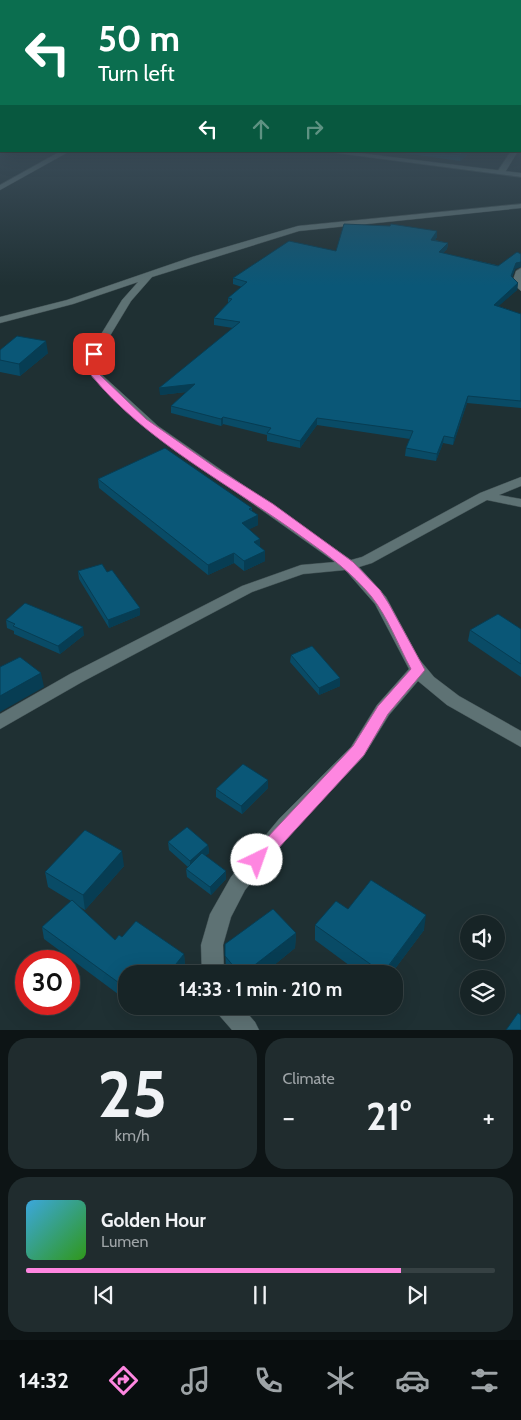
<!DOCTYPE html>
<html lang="en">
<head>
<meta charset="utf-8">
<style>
	:root { --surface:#172426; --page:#202c2e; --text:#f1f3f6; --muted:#9ea4a7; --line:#364143; --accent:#fe86e0 }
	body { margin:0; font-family:Cabin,sans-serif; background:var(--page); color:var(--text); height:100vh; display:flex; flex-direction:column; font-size:19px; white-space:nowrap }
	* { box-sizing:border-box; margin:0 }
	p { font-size:16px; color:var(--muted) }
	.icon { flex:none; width:28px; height:28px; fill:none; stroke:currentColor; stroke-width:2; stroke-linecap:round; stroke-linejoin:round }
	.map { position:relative; height:1030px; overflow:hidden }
	.sheet { display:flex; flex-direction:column; gap:8px; padding:8px; background:#0d1415; flex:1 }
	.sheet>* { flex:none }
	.banner { position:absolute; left:0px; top:0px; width:521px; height:152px; box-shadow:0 5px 20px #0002,0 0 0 1px var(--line); background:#0b6e4f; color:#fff; overflow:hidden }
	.buttons { position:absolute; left:460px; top:915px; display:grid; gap:10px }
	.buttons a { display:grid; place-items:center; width:45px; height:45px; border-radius:50%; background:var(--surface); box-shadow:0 5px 20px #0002,0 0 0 1px var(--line); font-size:25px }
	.speed { position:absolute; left:15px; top:950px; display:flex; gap:10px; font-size:25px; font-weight:700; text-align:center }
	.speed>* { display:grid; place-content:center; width:65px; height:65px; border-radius:50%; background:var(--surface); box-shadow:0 5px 20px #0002,0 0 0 1px var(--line); line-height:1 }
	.speed .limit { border:8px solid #d22; background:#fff; color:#111 }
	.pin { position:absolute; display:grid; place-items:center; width:42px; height:42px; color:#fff; margin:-21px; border-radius:10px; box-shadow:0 2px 8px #0006 }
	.me { position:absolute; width:55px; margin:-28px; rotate:42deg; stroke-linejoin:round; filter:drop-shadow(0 0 4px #0008) }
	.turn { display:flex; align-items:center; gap:18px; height:105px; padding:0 15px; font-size:22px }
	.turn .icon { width:65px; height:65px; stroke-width:2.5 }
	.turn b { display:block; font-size:35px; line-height:42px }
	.lanes { display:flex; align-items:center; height:48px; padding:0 15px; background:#0003; justify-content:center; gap:25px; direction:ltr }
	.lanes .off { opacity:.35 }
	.big { font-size:38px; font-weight:800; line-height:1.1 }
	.sheet .widget { flex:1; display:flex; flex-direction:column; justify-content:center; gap:8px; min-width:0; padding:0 18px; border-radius:20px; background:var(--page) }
	.sheet .dial { align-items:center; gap:0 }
	.dial b { font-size:65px; line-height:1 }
	.song { display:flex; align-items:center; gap:15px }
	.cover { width:60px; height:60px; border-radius:8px; background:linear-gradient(135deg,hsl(200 70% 55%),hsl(110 70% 35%)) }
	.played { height:5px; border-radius:2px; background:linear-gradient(90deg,var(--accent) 80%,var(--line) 80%) }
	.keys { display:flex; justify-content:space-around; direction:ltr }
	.heat { display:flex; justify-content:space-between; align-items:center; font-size:28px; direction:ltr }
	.sheet .tiles { flex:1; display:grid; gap:8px; grid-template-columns:1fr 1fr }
	.widget:last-child { grid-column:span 2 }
	.trip { position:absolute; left:118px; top:965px; width:285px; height:50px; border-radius:20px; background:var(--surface); box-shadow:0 5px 20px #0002,0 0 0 1px var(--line); font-weight:800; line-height:50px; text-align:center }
	.dock { display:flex; height:80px; justify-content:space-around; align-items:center; background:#090e0f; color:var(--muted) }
	.dock .icon { width:35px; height:35px }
	.dock .active { color:var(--accent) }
	.dock b { font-size:22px; color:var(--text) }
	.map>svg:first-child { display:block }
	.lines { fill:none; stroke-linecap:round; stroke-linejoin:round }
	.minor-casing { stroke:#3e4d50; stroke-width:1 }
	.tertiary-casing { stroke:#3e4d50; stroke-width:1 }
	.minor { fill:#5e7274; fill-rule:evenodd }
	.tertiary { fill:#5e7274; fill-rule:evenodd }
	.wall { fill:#094b66 }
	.shaded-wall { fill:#073d53 }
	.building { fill:#0a5777; stroke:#073d53 }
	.route { fill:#fe86e0; stroke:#a55792 }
</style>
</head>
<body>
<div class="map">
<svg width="521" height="1030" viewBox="0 0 521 1030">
	<rect width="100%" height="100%" fill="#1f3033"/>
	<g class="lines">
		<defs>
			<path id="minor" d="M520 142H521L520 145Z
				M61 151H70L0 190V185Z
				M511 151H518L504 174H498L497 172Z
				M521 204V208L299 231 152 277 131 301 99 354 101 374 158 426 351 560 362 557 480 493 521 477V486L499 495 521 499V507L487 500 372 563 359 567 386 597 419 659 434 677 459 696 521 731V747L447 705 418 681 389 715 363 757 293 831 245 890 231 917 223 945 224 974H202L201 945 210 914 231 877 279 819 351 747 377 705 409 669 375 604 347 572 345 570 303 574 252 592 82 682 0 729V714L70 674 242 586 301 565 335 562 150 431 92 377 89 354 122 300 138 282 73 304 0 323V317L67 300 192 257 298 226Z
				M521 268V291L512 283 516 271Z
				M215 1006H241L255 1022 259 1030H232L218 1014Z"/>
			<path id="tertiary" d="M321 151H343L521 173V177Z"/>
		</defs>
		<use href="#minor" class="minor-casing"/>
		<use href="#tertiary" class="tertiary-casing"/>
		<use href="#minor" class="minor"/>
		<use href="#tertiary" class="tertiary"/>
	</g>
	<path class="wall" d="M389 151H472L460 161Z
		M437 231V237L435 240 448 243 447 249 443 253 515 269 512 277 518 283 517 290 498 306 521 314V408L467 403 453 445 443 443 436 461 405 456 406 448 410 439 317 425 300 448 267 441V435L223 424 221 426 171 413V406L186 392 160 395 233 328 214 325V318L228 303V298L242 287 233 284V278L336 251Z
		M0 350 48 353 20 376 0 372Z
		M98 479 252 508V511L258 525 249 529 260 547 265 551V561L244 571 234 563 208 575 99 488Z
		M78 571 107 572 140 608V615L109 628 79 579Z
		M6 620 84 635 60 654 14 634V631L7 628Z
		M521 629V677L468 641 470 630Z
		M291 655 340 686 319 695 290 662Z
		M268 788 242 814 216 797V789Z
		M168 842 208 845 209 853 205 856 226 879 211 895 187 877 186 869 188 867 169 850Z
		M124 866 85 910 77 905 115 940 122 937 184 954 185 967 126 974V1000L44 939 42 927 71 901 48 887 45 872Z
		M315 925 424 930 391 974H361L315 940Z
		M296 933 295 948 263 974H228L226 971 225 944Z
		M135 1006H153L147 1015Z"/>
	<path class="shaded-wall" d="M1 148V151H7L0 154V149Z
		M465 151H472L460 161V155Z
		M437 231V237L431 246V240Z
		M448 243 447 249 438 258 439 252Z
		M521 262V267L515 269 510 282 511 276 516 263Z
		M518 283 517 290 493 311 494 305Z
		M46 341 48 353 20 376 19 364Z
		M195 384V391L160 395 159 388Z
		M468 396 467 403 453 445 454 438Z
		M223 417V424L221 426V419Z
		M317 418V425L300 448V441Z
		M444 436 443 443 436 461 437 454Z
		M258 515V525L242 533V523Z
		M260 539V548L254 542Z
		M265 551V561L244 571V561Z
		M234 553V563L208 575V565Z
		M140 608V615L109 628 108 620Z
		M83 627 84 635 60 654 58 646Z
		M41 673 44 687 0 712V696Z
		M340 678V686L319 695V688Z
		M268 780V788L242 814 241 806Z
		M208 845 209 853 190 869V861Z
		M122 851 124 866 85 910 83 895Z
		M226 871V879L211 895 210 887Z
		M426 915 424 930 391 974H383Z
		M296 933 295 948 263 974H243Z
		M184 954 185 967 180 974H168Z
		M146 1006H153L147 1015Z"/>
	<path class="building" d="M0 142H1V148L0 149Z
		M434 151H465L460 155Z
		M344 224 390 226 391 224 437 231 431 240 448 243 439 252 498 266 517 252 521 254V262L516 263 511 276 518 283 494 305 521 314V401L468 396 454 438 444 436 437 454 406 448 413 431 317 418 300 441 267 433 271 428 223 417 221 419 171 406 195 384 159 388 240 322 214 318 232 299 228 298 247 282 233 278 289 241 336 251Z
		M17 336 46 341 19 364 0 360V350Z
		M165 448 252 508 249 509 258 515 242 523 260 539 254 542 265 551 244 561 234 553 208 565 98 479Z
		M102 564 107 572 112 570 140 608 108 620 78 571Z
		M25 603 83 627 58 646 13 626 15 624 6 620Z
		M498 614 521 629V664L470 630Z
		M312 646 340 678 319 688 291 655Z
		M20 657 41 673 0 696V667Z
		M243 764 268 780 241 806 216 789Z
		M187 827 208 845 190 861 168 842Z
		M85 830 122 851 83 895 45 872Z
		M202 853 226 871 210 887 186 869Z
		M371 880 426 915 383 973 315 925 336 901 348 909Z
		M72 900 115 940 119 935 122 937 136 921 184 954 168 974H126V988L42 927Z
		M273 909 296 933 243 974H240L225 956V944Z
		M518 1013 521 1015V1030H506Z"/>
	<linearGradient id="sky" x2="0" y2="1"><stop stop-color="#111a1c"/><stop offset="0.5" stop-color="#3c4e5b"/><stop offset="1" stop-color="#3c4e5b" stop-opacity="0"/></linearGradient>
	<rect width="521" height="286" fill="url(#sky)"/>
	<path class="route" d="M94 351 99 354 100 375 146 419 216 468 273 504 353 562 380 590 389 604 425 670 388 714 364 755 263 865 257 867 251 865 249 860 251 855 353 746 378 706 411 669C398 645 388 617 371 596 352 573 329 556 305 539 236 488 145 442 91 375L90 354Z"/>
</svg>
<div class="buttons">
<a><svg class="icon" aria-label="sound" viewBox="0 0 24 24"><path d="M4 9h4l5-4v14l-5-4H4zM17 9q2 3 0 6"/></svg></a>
<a><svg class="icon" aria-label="layers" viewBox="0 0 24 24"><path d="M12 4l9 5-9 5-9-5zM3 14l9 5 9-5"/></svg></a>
</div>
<div class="speed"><div class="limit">30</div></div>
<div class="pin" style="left:94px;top:354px;background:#d93025"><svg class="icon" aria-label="arrive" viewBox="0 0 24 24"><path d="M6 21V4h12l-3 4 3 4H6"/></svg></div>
<svg class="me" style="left:257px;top:860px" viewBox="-20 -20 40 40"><circle r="19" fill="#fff"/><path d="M0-13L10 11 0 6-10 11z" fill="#fe86e0"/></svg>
<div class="trip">14:33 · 1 min · 210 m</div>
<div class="banner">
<div class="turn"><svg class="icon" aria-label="left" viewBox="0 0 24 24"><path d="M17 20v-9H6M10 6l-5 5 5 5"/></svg><div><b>50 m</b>Turn left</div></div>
<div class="lanes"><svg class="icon" aria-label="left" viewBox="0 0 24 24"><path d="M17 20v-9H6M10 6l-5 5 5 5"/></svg><svg class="icon off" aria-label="ahead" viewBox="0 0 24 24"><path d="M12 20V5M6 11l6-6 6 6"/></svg><svg class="icon off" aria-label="right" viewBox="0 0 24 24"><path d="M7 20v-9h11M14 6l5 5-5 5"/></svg></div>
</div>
</div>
<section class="sheet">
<div class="tiles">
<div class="widget dial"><b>25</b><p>km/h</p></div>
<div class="widget"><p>Climate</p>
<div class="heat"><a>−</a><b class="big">21°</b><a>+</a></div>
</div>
<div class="widget">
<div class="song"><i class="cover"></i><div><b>Golden Hour</b><p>Lumen</p></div></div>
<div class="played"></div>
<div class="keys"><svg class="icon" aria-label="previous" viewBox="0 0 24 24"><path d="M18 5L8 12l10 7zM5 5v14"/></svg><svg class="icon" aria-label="pause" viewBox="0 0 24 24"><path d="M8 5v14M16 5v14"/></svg><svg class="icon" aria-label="next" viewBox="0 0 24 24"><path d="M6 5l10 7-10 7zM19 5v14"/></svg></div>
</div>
</div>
</section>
<nav class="dock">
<b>14:32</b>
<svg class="icon active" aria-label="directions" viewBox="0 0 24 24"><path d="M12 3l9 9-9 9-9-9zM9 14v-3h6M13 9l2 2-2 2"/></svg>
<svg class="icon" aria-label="music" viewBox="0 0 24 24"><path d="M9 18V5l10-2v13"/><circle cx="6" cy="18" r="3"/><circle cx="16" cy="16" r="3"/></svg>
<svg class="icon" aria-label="phone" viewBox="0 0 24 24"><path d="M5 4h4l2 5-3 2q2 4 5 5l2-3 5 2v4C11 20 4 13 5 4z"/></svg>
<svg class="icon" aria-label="climate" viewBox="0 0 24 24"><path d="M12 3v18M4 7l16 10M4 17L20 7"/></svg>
<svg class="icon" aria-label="car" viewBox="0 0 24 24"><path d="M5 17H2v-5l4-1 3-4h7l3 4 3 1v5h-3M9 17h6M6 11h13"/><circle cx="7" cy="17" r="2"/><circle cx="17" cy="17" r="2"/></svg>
<svg class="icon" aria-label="filters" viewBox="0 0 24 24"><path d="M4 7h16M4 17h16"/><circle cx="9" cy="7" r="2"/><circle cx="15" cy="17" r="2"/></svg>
</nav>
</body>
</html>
